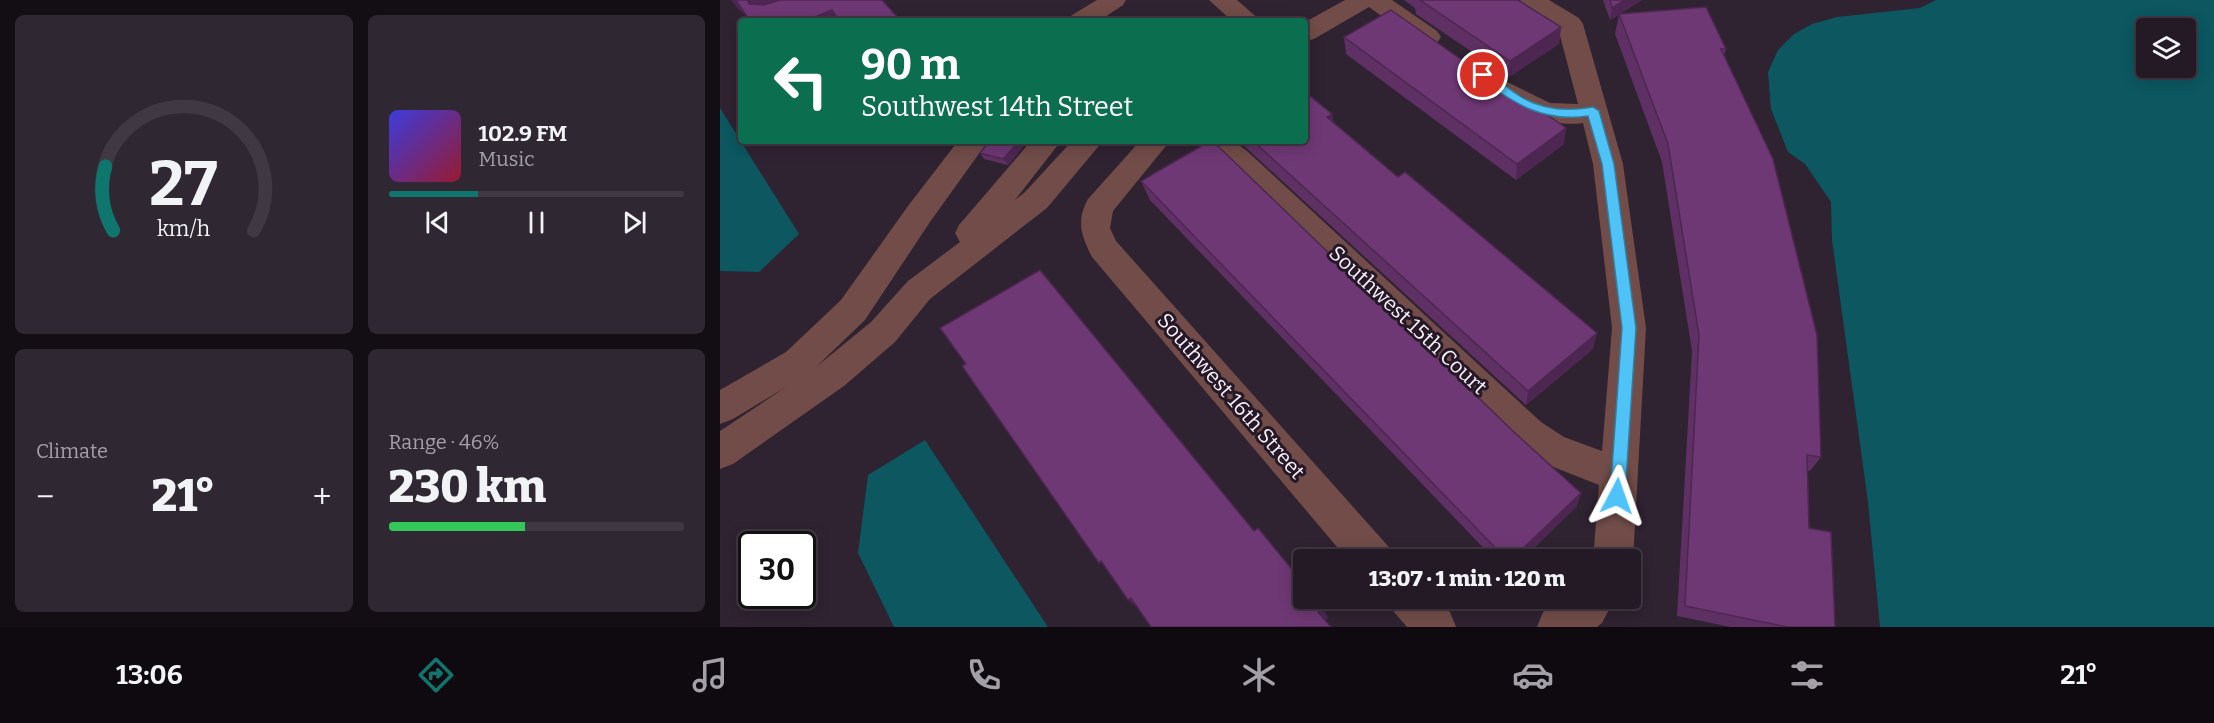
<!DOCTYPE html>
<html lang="en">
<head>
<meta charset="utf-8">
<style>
	:root { --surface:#231a25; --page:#2f2732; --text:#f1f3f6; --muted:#a3a1a7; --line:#403842; --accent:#0f766e }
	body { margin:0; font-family:Bitter,serif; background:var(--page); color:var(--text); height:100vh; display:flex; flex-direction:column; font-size:22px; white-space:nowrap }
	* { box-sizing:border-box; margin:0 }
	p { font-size:20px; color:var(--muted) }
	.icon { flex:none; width:33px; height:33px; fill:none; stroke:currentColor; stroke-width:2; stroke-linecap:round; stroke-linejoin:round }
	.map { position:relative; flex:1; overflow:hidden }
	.sheet { display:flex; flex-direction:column; gap:15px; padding:15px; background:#130e14; width:720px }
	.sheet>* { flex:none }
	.guide { position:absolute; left:18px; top:18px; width:570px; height:126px; border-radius:6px; box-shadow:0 3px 15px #0003,0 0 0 2px var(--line); background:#0b6e4f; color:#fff; overflow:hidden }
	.controls { position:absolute; left:1416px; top:18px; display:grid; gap:12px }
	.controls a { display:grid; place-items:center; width:60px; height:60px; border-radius:6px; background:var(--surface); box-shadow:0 3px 15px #0003,0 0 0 2px var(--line); font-size:30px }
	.speed { position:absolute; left:18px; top:531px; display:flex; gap:12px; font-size:30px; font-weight:700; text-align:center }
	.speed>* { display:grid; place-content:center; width:78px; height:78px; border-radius:50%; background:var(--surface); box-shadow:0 3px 15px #0003,0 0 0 2px var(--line); line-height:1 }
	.speed .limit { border:3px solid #111; border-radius:9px; background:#fff; color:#111 }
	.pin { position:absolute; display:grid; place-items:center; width:51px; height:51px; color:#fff; margin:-26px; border:3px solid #fff; border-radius:50%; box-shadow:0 2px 6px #0007 }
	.me { position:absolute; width:66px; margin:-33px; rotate:4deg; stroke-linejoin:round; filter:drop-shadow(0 0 4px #0008) }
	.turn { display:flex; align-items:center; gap:21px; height:126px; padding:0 24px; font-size:27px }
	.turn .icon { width:78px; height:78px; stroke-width:2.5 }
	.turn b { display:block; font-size:42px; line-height:51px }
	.big { font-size:45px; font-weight:800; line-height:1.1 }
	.sheet .card { flex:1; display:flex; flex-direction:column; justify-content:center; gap:9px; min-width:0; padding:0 21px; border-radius:9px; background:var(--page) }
	.sheet .dial { align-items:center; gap:0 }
	.dial svg { height:156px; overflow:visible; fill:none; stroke:var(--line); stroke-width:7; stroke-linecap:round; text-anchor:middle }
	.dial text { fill:var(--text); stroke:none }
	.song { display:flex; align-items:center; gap:18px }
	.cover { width:72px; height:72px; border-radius:9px; background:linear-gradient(135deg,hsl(240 70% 55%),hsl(350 70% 35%)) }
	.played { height:6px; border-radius:3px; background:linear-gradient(90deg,var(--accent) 30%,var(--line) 30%) }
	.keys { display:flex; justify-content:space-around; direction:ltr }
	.heat { display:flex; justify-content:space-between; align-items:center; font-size:33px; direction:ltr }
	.charge { height:9px; border-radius:4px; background:linear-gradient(90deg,#34c759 46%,var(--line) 0) }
	.sheet .tiles { flex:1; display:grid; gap:15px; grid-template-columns:repeat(2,1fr) }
	.trip { position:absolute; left:573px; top:549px; width:348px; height:60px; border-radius:6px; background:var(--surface); box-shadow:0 3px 15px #0003,0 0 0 2px var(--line); font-weight:800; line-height:60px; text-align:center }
	.tab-bar { display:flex; height:96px; justify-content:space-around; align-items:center; background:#0e0a0f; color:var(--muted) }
	.tab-bar .icon { width:42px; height:42px }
	.tab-bar .on { color:var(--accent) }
	.tab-bar b { font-size:27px; color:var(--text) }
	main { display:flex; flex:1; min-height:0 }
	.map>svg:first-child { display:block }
	.water { fill:#0c5760; fill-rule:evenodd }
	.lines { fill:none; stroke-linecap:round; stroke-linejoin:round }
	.street { fill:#714c48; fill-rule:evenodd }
	.wall { fill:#5f3064 }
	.shaded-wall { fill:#4d2751 }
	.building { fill:#6e3874; stroke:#4d2751; stroke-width:1.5 }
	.route { fill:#4fc3f7; stroke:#337fa1; stroke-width:1.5 }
	.labels { text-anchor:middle; stroke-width:6; stroke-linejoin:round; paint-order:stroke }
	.street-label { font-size:21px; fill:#f9f0fa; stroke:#251827 }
</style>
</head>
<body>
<main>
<section class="sheet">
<div class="tiles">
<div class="card dial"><svg viewBox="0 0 100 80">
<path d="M14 69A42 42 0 1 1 86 69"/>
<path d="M14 69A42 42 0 0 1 10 36" stroke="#0f766e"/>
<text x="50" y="56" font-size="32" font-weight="700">27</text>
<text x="50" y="72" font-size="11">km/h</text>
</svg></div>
<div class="card">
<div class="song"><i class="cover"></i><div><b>102.9 FM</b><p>Music</p></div></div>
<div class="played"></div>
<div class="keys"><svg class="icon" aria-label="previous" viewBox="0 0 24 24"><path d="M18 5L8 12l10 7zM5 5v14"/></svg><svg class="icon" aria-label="pause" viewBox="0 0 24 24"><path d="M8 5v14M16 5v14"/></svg><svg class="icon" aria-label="next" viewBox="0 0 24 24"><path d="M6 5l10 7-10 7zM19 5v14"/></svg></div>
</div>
<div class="card"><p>Climate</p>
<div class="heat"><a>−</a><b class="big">21°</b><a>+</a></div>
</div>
<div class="card"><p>Range · 46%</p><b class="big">230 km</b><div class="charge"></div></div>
</div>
</section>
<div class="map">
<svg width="1494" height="627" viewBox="0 0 1494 627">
	<rect width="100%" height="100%" fill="#2f2231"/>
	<path class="water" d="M1216 0H1494V627H1160L1148 502 1112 240 1111 202 1085 164 1068 152 1051 109 1048 72 1058 50 1074 34 1092 24 1117 17 1200 8ZM1466 28V68H1426V28Z
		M0 108 79 234 39 272 0 271Z
		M205 440 328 627H174L138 553 148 475Z"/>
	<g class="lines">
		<path class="street" d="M377 0H406L403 5 379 21H348L352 15Z
			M489 0H517L541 21H512Z
			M625 0H672L717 31 721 37 717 43 708 45 699 43 649 7 594 39 585 41V22Z
			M800 0H829L859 18 863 24 903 164 926 328 913 560 910 565V560H873L879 485 818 461 795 446 507 165 483 148 479 141H513L527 151 821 422 844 437 882 451 892 328 873 164 863 123C835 128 779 111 764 86L767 80 777 77 830 103 858 104 838 28 803 5Z
			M238 141H268L210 222 145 320 96 367 151 322 188 281 240 242 235 233 239 225 311 141H341L295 200 305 192 352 141H383L327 208 210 299 175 342 124 386 13 464 0 469V431L66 387 13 419 0 424V390L66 352 121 300 188 206Z
			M420 141H450L393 211 390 228 396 241 668 546 674 560H628L372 257C361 235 356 221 368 199Z
			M668 598H716L730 612 736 627H687L674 612Z
			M847 598H895L882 623 877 627H817L823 612Z"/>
	</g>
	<path class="wall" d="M684 0H798L841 27 839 44 789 77 696 14 695 8Z
		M883 0H922L900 14 1006 49 1004 56 1101 457 1090 471H1088L1089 528 1115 627H1011L957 616 972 351 942 162 895 34 899 15 890 20Z
		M624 37 844 144 796 180 626 54Z
		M612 114 613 123 873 349 806 405 523 145 522 141H585Z
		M307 142 288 165 264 159 260 153Z
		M421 181 857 506 802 560H775L430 200Z"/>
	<path class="shaded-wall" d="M11 0H16L26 12 22 13Z
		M27 0H57L42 6 29 4Z
		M905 0H922L890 20 892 8Z
		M112 10 120 21H85Z
		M841 27 839 44 789 77 790 61Z
		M612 114 615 132 607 117Z
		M846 128 844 144 796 180 797 164Z
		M299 141H306L307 142 288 165 283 159Z
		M877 333 873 349 806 405 808 391Z
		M861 493 857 506 802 560H791Z
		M411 598 421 611 408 600Z
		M603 608 608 618 604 622 598 612Z"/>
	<path class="building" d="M16 0H27L29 4 44 5 60 0H162L181 21H119L112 10 85 21H30Z
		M700 0H798L841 27 790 61Z
		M890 0H905L892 8Z
		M986 7 1006 49H1001L1053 159 1097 335 1101 457 1087 455 1089 528 1111 532 1115 627H1067L965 606 979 335 948 144 899 14Z
		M671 10 789 93 802 97 846 128 797 164 624 37Z
		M585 92 612 114 607 117 678 177 685 172 877 333 808 391 533 141H585Z
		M270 141H299L283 159 260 153Z
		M490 141 499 147 795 433 861 493 791 560H787L421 181Z
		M320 270 534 531 538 528 584 584V598H595L603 608 598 612 611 627H431L411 598 408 600 381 561 379 563 242 366 246 364 220 328Z"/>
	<path class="route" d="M763 72C774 75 785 86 795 93 819 110 845 112 873 107L879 111 894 164 916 328 905 496 903 501 897 504 892 501 890 496 902 328 882 164 868 116C823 123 794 103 759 78V73Z"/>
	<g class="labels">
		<g class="street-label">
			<text transform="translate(688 320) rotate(43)" y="7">Southwest 15th Court</text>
			<text transform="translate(511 396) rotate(49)" y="7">Southwest 16th Street</text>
		</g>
	</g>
</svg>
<div class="controls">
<a><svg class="icon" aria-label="layers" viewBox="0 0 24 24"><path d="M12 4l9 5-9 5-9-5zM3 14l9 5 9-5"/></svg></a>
</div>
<div class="speed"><div class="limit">30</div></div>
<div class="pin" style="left:763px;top:75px;background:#d93025"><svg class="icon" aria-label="arrive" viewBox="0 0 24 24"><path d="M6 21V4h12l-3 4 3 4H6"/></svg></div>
<svg class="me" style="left:897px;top:496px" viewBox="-20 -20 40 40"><path d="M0-17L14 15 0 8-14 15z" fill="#4fc3f7" stroke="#fff" stroke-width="4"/></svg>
<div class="trip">13:07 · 1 min · 120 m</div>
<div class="guide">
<div class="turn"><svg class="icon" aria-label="left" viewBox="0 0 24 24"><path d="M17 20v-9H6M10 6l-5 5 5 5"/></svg><div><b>90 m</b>Southwest 14th Street</div></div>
</div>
</div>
</main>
<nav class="tab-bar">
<b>13:06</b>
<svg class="icon on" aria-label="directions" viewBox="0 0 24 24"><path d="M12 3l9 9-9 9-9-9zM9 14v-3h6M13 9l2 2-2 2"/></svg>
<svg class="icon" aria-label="music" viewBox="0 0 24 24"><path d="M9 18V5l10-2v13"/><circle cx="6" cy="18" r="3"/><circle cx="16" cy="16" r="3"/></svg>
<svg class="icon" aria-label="phone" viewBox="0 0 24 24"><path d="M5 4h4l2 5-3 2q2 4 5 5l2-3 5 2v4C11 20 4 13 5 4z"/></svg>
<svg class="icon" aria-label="climate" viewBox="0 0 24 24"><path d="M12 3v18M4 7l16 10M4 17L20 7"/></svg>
<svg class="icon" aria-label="car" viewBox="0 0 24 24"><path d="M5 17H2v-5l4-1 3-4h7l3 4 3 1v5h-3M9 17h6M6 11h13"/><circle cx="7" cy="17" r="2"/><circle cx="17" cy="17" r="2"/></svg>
<svg class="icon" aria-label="filters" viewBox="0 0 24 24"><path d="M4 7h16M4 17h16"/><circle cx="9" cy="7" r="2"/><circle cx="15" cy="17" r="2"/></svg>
<b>21°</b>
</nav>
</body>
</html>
